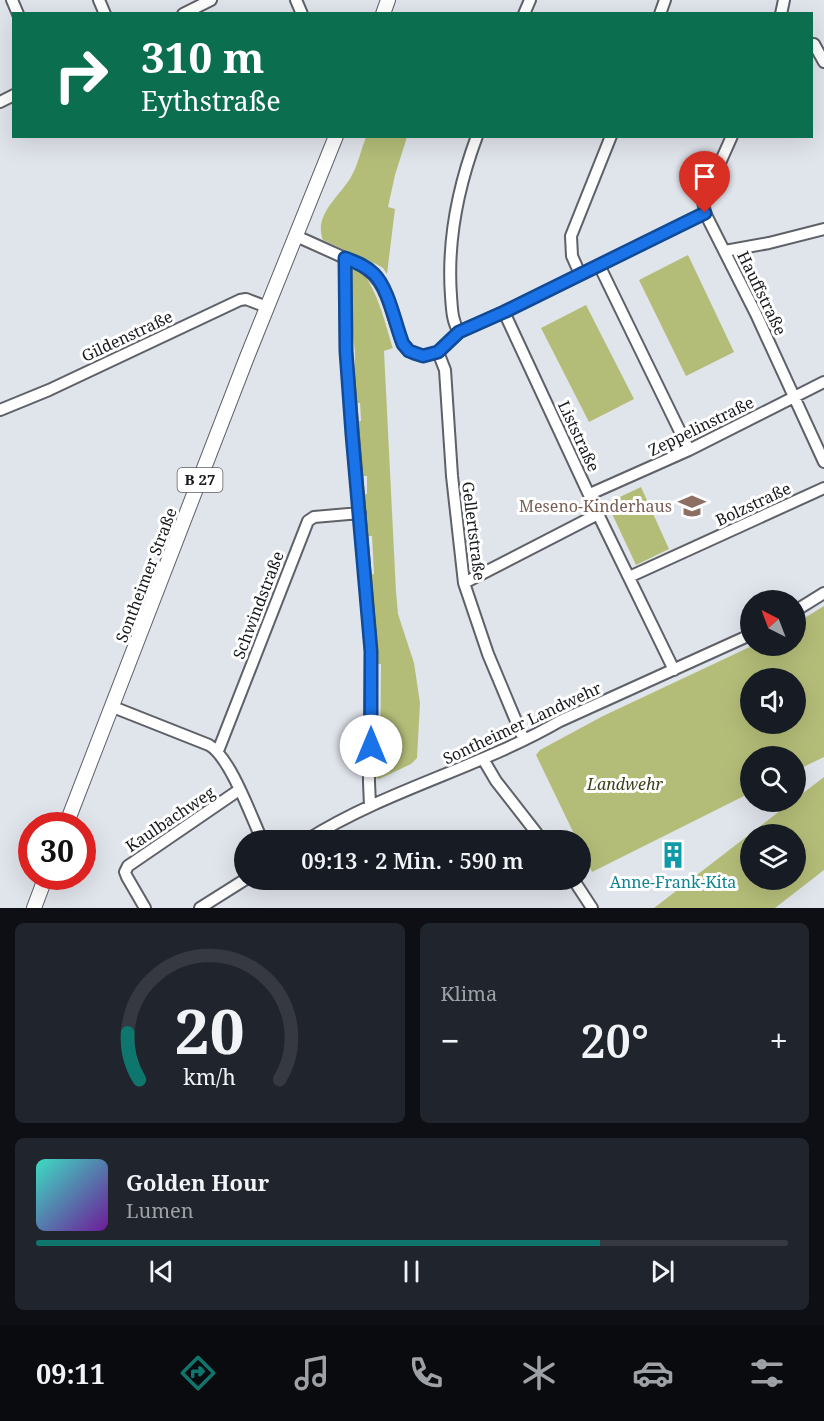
<!DOCTYPE html>
<html lang="de">
<head>
<meta charset="utf-8">
<style>
	:root { --surface:#171b24; --page:#20242c; --text:#f1f3f6; --muted:#9ea1a6; --line:#363941; --accent:#0f766e }
	body { margin:0; font-family:"Noto Serif",serif; background:var(--page); color:var(--text); height:100vh; display:flex; flex-direction:column; font-size:22px; white-space:nowrap }
	* { box-sizing:border-box; margin:0 }
	p { font-size:20px; color:var(--muted) }
	.icon { flex:none; width:33px; height:33px; fill:none; stroke:currentColor; stroke-width:2; stroke-linecap:round; stroke-linejoin:round }
	.map { position:relative; height:908px; overflow:hidden }
	.sheet { display:flex; flex-direction:column; gap:15px; padding:15px; background:#0d0f14; flex:1 }
	.sheet>* { flex:none }
	.top-card { position:absolute; left:12px; top:12px; width:801px; height:126px; border-radius:0px; box-shadow:0 6px 24px #0002; background:#0b6e4f; color:#fff; overflow:hidden }
	.needle { width:39px; rotate:318deg }
	.controls { position:absolute; left:740px; top:590px; display:grid; gap:12px }
	.controls a { display:grid; place-items:center; width:66px; height:66px; border-radius:50%; background:var(--surface); box-shadow:0 6px 24px #0002; font-size:30px }
	.speed { position:absolute; left:18px; top:812px; display:flex; gap:12px; font-size:30px; font-weight:700; text-align:center }
	.speed>* { display:grid; place-content:center; width:78px; height:78px; border-radius:50%; background:var(--surface); box-shadow:0 6px 24px #0002; line-height:1 }
	.speed .limit { border:9px solid #d22; background:#fff; color:#111 }
	.pin { position:absolute; display:grid; place-items:center; width:51px; height:51px; color:#fff; margin:-62px -26px; border-radius:50% 50% 50% 0; rotate:-45deg; box-shadow:0 0 6px #0007 }
	.pin .icon { rotate:45deg }
	.me { position:absolute; width:66px; margin:-33px; rotate:0deg; stroke-linejoin:round; filter:drop-shadow(0 0 4px #0008) }
	.turn { display:flex; align-items:center; gap:21px; height:126px; padding:0 30px; font-size:27px }
	.turn .icon { width:78px; height:78px; stroke-width:2.5 }
	.turn b { display:block; font-size:42px; line-height:51px }
	.big { font-size:45px; font-weight:600; line-height:1.1 }
	.sheet .card { flex:1; display:flex; flex-direction:column; justify-content:center; gap:9px; min-width:0; padding:0 21px; border-radius:9px; background:var(--page) }
	.sheet .dial { align-items:center; gap:0 }
	.dial svg { height:156px; overflow:visible; fill:none; stroke:var(--line); stroke-width:7; stroke-linecap:round; text-anchor:middle }
	.dial text { fill:var(--text); stroke:none }
	.song { display:flex; align-items:center; gap:18px }
	.cover { width:72px; height:72px; border-radius:9px; background:linear-gradient(135deg,hsl(170 70% 55%),hsl(280 70% 35%)) }
	.played { height:6px; border-radius:3px; background:linear-gradient(90deg,var(--accent) 75%,var(--line) 75%) }
	.keys { display:flex; justify-content:space-around; direction:ltr }
	.heat { display:flex; justify-content:space-between; align-items:center; font-size:33px; direction:ltr }
	.sheet .tiles { flex:1; display:grid; gap:15px; grid-template-columns:1fr 1fr }
	.card:last-child { grid-column:span 2 }
	.trip { position:absolute; left:234px; top:830px; width:357px; height:60px; border-radius:30px; background:var(--surface); box-shadow:0 6px 24px #0002; font-weight:600; line-height:60px; text-align:center }
	.tab-bar { display:flex; height:96px; justify-content:space-around; align-items:center; background:#090b0e; color:var(--muted) }
	.tab-bar .icon { width:42px; height:42px }
	.tab-bar .selected { color:var(--accent) }
	.tab-bar b { font-size:27px; color:var(--text) }
	.map>svg:first-child { display:block }
	.green { fill:#b4bd78; fill-rule:evenodd }
	.lines { fill:none; stroke-linecap:round; stroke-linejoin:round }
	.minor-casing { stroke:#5e6168; stroke-width:14 }
	.major-casing { stroke:#5e6168; stroke-width:16 }
	.minor { stroke:#fff; stroke-width:10 }
	.major { stroke:#fff; stroke-width:14 }
	.route-casing { stroke:#114b97; stroke-width:15 }
	.route { stroke:#1a73e8; stroke-width:10 }
	.labels { text-anchor:middle; stroke-width:6; stroke-linejoin:round; paint-order:stroke }
	.shield { fill:#fff; stroke:#5e5f61; stroke-width:1.5 }
	.shield-label { font-size:15px; font-weight:bold; fill:#191a1d }
	.street-label { font-size:16px; fill:#191a1d; stroke:#fff }
	.education-label { font-size:16px; fill:#785e54; stroke:#fff; text-anchor:end }
	.park-label { font-size:16px; font-style:italic; fill:#3b3f17; stroke:#fff }
	.culture-label { font-size:16px; fill:#0d838f; stroke:#fff }
</style>
</head>
<body>
<div class="map">
<svg width="824" height="908" viewBox="0 0 824 908">
	<rect width="100%" height="100%" fill="#e0e4eb"/>
	<path class="green" d="M366 137H407L395 175 388 207 395 209 387 274 383 268 376 264 323 240C313 215 340 196 351 177 358 165 361 150 366 137Z
		M688 255 734 352 686 376 639 280Z
		M351 267C373 268 387 330 393 348L384 351 396 592 398 614 414 663 420 703 417 758 411 764 379 779 373 777 375 763 380 762 381 664H376L369 575 374 574 372 536H367L362 494H367V476H361L356 421H361L360 403H355V353L347 275Z
		M586 305 634 399 589 422 541 328Z
		M641 487 669 549 636 565 607 503Z
		M824 606V757L795 771V756H750V793L592 872 581 848 580 840H577L536 755 540 750 603 716 754 645H795V624ZM750 678H795V723H750Z
		M824 777V870L775 908H654L750 834V879H795V834H750Z"/>
	<g class="lines">
		<defs>
			<path id="minor" d="M12 0 18 14
				M99 0 105 14
				M296 0 302 14
				M183 14 211 0
				M524 14 530 0
				M660 14 665 0
				M781 14 784 0
				M814 44 824 62
				M0 102 14 95
				M732 136 703 201 705 213 756 314 824 462
				M296 236 345 258 346 351 371 651 369 782 370 806
				M725 251 769 243 824 229
				M345 258C390 274 387 305 403 344L409 351 415 354 423 356 438 352 459 332 504 312 705 213
				M599 265 689 450
				M580 274 572 256 571 236 611 136
				M504 312 598 514 674 670
				M459 332C452 321 452 309 451 296 447 242 458 187 477 136
				M438 352 445 370 452 476 464 583 488 654 524 740
				M0 410 49 390 240 300 246 299 267 307
				M590 494 689 450 824 382
				M629 577 824 488
				M464 583 598 514
				M795 611 824 593
				M113 707 209 745C230 757 251 816 262 840
				M218 751 308 521 314 517 360 513
				M483 759 496 781 542 840
				M307 840C386 790 479 768 560 721L750 635
				M573 879 592 908
				M145 908 127 877 125 872 128 866 239 790
				M200 908 246 879"/>
			<path id="major" d="M383 14 388 0
				M66 825 247 357 336 136
				M34 908 46 876"/>
		</defs>
		<use href="#minor" class="minor-casing"/>
		<use href="#major" class="major-casing"/>
		<use href="#minor" class="minor"/>
		<use href="#major" class="major"/>
	</g>
	<g class="lines">
		<defs>
			<path id="route" d="M371 746V651L352 434 346 351 345 258C356 262 366 266 374 274 389 289 395 324 403 344L409 351 423 356 438 352 459 332 504 312 705 213"/>
		</defs>
		<use href="#route" class="route-casing"/>
		<use href="#route" class="route"/>
	</g>
	<defs>
		<symbol id="school-bare" viewBox="-9 -9 18 18"><path d="M0-5L7-2L0 1L-7-2ZM-4 1L0 2.5L4 1V4Q0 6-4 4Z" fill="#8d6e63" stroke="#fff" stroke-width="2.5" paint-order="stroke"/></symbol>
		<symbol id="building-bare" viewBox="-9 -9 18 18"><path d="M-4-6H4V6H1V3H-1V6H-4ZM-2.5-4.3h1.7v1.8h-1.7ZM.8-4.3h1.7v1.8H.8ZM-2.5-1h1.7V.8h-1.7ZM.8-1h1.7V.8H.8Z" fill="#0f9aa8" stroke="#fff" stroke-width="2.5" paint-order="stroke"/></symbol>
	</defs>
	<g fill-rule="evenodd">
		<use href="#school-bare" x="673" y="487" width="38" height="38"/>
		<use href="#building-bare" x="654" y="836" width="38" height="38"/>
	</g>
	<g class="labels">
		<rect class="shield" x="177.5" y="468" width="45" height="24" rx="4.5"/>
		<g class="shield-label">
			<text x="200" y="485">B 27</text>
		</g>
		<g class="street-label">
			<text transform="translate(762 293) rotate(64)" y="6">Hauffstraße</text>
			<text transform="translate(127 336) rotate(-25)" y="6">Gildenstraße</text>
			<text transform="translate(701 426) rotate(-26)" y="6">Zeppelinstraße</text>
			<text transform="translate(579 436) rotate(65)" y="6">Liststraße</text>
			<text transform="translate(753 504) rotate(-25)" y="6">Bolzstraße</text>
			<text transform="translate(474 531) rotate(83)" y="6">Gellertstraße</text>
			<text transform="translate(146 575) rotate(-69)" y="6">Sontheimer Straße</text>
			<text transform="translate(258 605) rotate(-69)" y="6">Schwindstraße</text>
			<text transform="translate(522 723) rotate(-25)" y="6">Sontheimer Landwehr</text>
			<text transform="translate(170 819) rotate(-34)" y="6">Kaulbachweg</text>
		</g>
		<g class="education-label">
			<text x="672" y="512">Meseno-Kinderhaus</text>
		</g>
		<g class="park-label">
			<text x="625" y="790">Landwehr</text>
		</g>
		<g class="culture-label">
			<text x="673" y="888">Anne-Frank-Kita</text>
		</g>
	</g>
</svg>
<div class="controls">
<a><svg class="needle" viewBox="-14 -14 28 28"><path d="M0-13l5 13h-10z" fill="#e53935"/><path d="M0 13l5-13h-10z" fill="#9ea1a6"/></svg></a>
<a><svg class="icon" aria-label="sound" viewBox="0 0 24 24"><path d="M4 9h4l5-4v14l-5-4H4zM17 9q2 3 0 6"/></svg></a>
<a><svg class="icon" aria-label="search" viewBox="0 0 24 24"><circle cx="10" cy="10" r="6"/><path d="M15 15l6 6"/></svg></a>
<a><svg class="icon" aria-label="layers" viewBox="0 0 24 24"><path d="M12 4l9 5-9 5-9-5zM3 14l9 5 9-5"/></svg></a>
</div>
<div class="speed"><div class="limit">30</div></div>
<div class="pin" style="left:705px;top:213px;background:#d93025"><svg class="icon" aria-label="arrive" viewBox="0 0 24 24"><path d="M6 21V4h12l-3 4 3 4H6"/></svg></div>
<svg class="me" style="left:371px;top:746px" viewBox="-20 -20 40 40"><circle r="19" fill="#fff"/><path d="M0-13L10 11 0 6-10 11z" fill="#1a73e8"/></svg>
<div class="trip">09:13 · 2 Min. · 590 m</div>
<div class="top-card">
<div class="turn"><svg class="icon" aria-label="right" viewBox="0 0 24 24"><path d="M7 20v-9h11M14 6l5 5-5 5"/></svg><div><b>310 m</b>Eythstraße</div></div>
</div>
</div>
<section class="sheet">
<div class="tiles">
<div class="card dial"><svg viewBox="0 0 100 80">
<path d="M14 69A42 42 0 1 1 86 69"/>
<path d="M14 69A42 42 0 0 1 8 45" stroke="#0f766e"/>
<text x="50" y="56" font-size="32" font-weight="700">20</text>
<text x="50" y="72" font-size="11">km/h</text>
</svg></div>
<div class="card"><p>Klima</p>
<div class="heat"><a>−</a><b class="big">20°</b><a>+</a></div>
</div>
<div class="card">
<div class="song"><i class="cover"></i><div><b>Golden Hour</b><p>Lumen</p></div></div>
<div class="played"></div>
<div class="keys"><svg class="icon" aria-label="previous" viewBox="0 0 24 24"><path d="M18 5L8 12l10 7zM5 5v14"/></svg><svg class="icon" aria-label="pause" viewBox="0 0 24 24"><path d="M8 5v14M16 5v14"/></svg><svg class="icon" aria-label="next" viewBox="0 0 24 24"><path d="M6 5l10 7-10 7zM19 5v14"/></svg></div>
</div>
</div>
</section>
<nav class="tab-bar">
<b>09:11</b>
<svg class="icon selected" aria-label="directions" viewBox="0 0 24 24"><path d="M12 3l9 9-9 9-9-9zM9 14v-3h6M13 9l2 2-2 2"/></svg>
<svg class="icon" aria-label="music" viewBox="0 0 24 24"><path d="M9 18V5l10-2v13"/><circle cx="6" cy="18" r="3"/><circle cx="16" cy="16" r="3"/></svg>
<svg class="icon" aria-label="phone" viewBox="0 0 24 24"><path d="M5 4h4l2 5-3 2q2 4 5 5l2-3 5 2v4C11 20 4 13 5 4z"/></svg>
<svg class="icon" aria-label="climate" viewBox="0 0 24 24"><path d="M12 3v18M4 7l16 10M4 17L20 7"/></svg>
<svg class="icon" aria-label="car" viewBox="0 0 24 24"><path d="M5 17H2v-5l4-1 3-4h7l3 4 3 1v5h-3M9 17h6M6 11h13"/><circle cx="7" cy="17" r="2"/><circle cx="17" cy="17" r="2"/></svg>
<svg class="icon" aria-label="filters" viewBox="0 0 24 24"><path d="M4 7h16M4 17h16"/><circle cx="9" cy="7" r="2"/><circle cx="15" cy="17" r="2"/></svg>
</nav>
</body>
</html>
